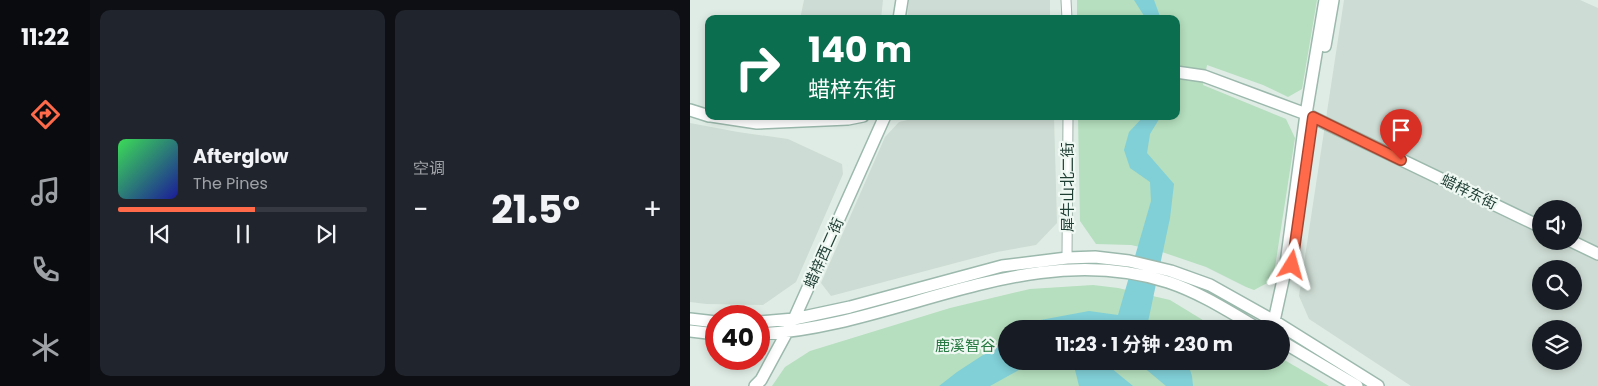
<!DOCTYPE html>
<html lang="zh">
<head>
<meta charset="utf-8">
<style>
	:root { --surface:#171b24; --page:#20242c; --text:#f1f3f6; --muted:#9ea1a6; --line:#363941; --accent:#ff6a4a }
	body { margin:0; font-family:Poppins,"Noto Sans SC",sans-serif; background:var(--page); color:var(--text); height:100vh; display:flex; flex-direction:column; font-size:19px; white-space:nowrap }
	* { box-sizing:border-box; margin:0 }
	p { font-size:16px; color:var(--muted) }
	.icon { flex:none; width:28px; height:28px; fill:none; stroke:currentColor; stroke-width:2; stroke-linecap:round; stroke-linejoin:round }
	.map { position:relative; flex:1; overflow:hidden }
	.panel { display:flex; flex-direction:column; gap:10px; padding:10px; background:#0d0f14; width:600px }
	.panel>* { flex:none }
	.guide { position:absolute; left:15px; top:15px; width:475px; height:105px; border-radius:10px; box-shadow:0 2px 8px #0003; background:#0b6e4f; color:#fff; overflow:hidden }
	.fabs { position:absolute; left:842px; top:200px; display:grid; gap:10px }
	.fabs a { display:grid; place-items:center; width:50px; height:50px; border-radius:50%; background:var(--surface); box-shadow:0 2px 8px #0003; font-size:25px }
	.speed { position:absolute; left:15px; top:305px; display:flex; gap:10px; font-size:25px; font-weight:700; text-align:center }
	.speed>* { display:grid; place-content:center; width:65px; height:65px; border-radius:50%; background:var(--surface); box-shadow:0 2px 8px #0003; line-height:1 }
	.speed .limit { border:8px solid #d22; background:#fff; color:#111 }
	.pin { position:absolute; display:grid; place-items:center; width:42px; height:42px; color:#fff; margin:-51px -21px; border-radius:50% 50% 50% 0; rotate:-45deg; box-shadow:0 0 5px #0007 }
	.pin .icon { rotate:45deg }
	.me { position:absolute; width:55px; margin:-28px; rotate:8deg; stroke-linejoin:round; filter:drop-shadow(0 0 4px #0008) }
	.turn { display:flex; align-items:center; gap:18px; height:105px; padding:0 20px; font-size:22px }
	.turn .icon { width:65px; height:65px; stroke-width:2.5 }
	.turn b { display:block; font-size:35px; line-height:42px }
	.big { font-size:38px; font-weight:700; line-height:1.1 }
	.panel .widget { flex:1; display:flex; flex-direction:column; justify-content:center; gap:8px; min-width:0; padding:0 18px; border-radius:10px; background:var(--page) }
	.song { display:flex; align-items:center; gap:15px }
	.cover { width:60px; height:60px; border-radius:8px; background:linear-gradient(135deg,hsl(130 70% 55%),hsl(240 70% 35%)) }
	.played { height:5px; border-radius:2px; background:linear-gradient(90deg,var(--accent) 55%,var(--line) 55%) }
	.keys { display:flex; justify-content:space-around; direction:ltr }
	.heat { display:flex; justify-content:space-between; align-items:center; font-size:28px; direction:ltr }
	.panel .tiles { flex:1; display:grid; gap:10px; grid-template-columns:repeat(2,1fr) }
	.trip { position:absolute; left:308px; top:320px; width:292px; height:50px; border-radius:25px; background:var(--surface); box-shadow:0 2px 8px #0003; font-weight:700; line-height:50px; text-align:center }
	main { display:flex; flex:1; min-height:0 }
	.dock { display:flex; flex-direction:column; width:90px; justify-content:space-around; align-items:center; background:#090b0e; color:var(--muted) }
	.dock .icon { width:35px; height:35px }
	.dock .on { color:var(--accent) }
	.dock b { font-size:22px; color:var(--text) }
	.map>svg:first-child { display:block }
	.built { fill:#cddcd4; fill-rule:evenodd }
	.green { fill:#b5dfbe }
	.water { fill:#81cfd7 }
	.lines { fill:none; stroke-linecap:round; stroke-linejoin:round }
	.street-casing { stroke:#a1b4ac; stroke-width:11 }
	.secondary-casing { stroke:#9cb9ad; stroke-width:14 }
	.street { stroke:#fff; stroke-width:9 }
	.secondary { stroke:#fff; stroke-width:11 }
	.route-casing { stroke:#a64530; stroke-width:12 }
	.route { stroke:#ff6a4a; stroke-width:9 }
	.labels { text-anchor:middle; stroke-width:4.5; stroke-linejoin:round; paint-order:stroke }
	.street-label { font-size:15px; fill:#1e3d33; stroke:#eff8f3 }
	.park-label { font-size:15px; fill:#25783f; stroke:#eff8f3 }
</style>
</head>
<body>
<main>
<nav class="dock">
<b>11:22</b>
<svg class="icon on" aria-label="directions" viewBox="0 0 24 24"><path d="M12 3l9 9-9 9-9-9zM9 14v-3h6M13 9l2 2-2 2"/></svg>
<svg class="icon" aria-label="music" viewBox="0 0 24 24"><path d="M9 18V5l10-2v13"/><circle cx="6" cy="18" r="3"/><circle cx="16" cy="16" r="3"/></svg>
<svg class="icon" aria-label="phone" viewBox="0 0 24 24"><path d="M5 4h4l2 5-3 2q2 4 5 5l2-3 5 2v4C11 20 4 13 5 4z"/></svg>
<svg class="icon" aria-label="climate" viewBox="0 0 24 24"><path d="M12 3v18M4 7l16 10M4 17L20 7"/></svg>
</nav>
<section class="panel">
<div class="tiles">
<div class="widget">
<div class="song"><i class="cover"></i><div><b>Afterglow</b><p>The Pines</p></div></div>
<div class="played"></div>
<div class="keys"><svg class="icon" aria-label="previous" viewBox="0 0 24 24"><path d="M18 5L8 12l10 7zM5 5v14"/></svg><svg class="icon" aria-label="pause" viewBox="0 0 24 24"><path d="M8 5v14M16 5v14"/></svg><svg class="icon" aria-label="next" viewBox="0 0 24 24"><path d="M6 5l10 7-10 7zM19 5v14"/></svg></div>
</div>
<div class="widget"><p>空调</p>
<div class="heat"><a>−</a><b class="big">21.5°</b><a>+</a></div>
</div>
</div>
</section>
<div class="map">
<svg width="908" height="386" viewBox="0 0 908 386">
	<rect width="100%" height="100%" fill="#dfece5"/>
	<path class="built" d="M114 0H193L191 19H110Z
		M219 0H360V19H217Z
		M654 0H890L908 8V386H721L619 319 609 296ZM851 209H884V241H851ZM851 269H884V301H851ZM851 329H884V361H851Z
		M234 116H364L367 223 346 245 307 252 141 296 131 283 195 137 209 122Z
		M0 123 48 132 98 139 152 164 153 174 106 282 73 305 16 304 0 302Z"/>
	<path class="green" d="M387 0H627L612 89 598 97 573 85 517 65 513 85 596 119 605 138 583 280 564 290 556 287 516 267 472 252 441 245 406 244 390 221 388 116H486V19H387Z
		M403 285 428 288 480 300 521 325 538 329H316V361H591V358L639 386H82L95 367 120 351 260 308 340 289Z"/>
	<path class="water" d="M444 0H464L471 19H456Z
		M454 116H471L460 134 457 153 484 184 480 218 458 322 465 329H333L345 321 399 311 428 315 461 201 460 182 440 168 434 150 439 132Z
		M316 340V361H345L300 386H249L267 372Z
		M446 361H497L502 376 503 386H476Z
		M415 363 443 386H389L385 370Z"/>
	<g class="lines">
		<defs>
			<path id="street" d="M376 0 377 19
				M377 258 378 116"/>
			<path id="secondary" d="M209 19 212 0
				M635 46 643 0
				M486 72 514 76 616 114 851 227
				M0 110 19 116
				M21 116 67 123 158 119 173 116
				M881 241 908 254
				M0 319 26 322
				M69 322 104 319 160 307 312 266 377 258 405 257 439 261 481 271 520 285 584 321 688 386
				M580 329 584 321 595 271 616 114 635 0
				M0 331 26 334
				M69 334C208 327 337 237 478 282 511 293 540 312 569 329
				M591 341 667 386
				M65 386 71 380 104 319 195 116"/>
		</defs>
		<use href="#street" class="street-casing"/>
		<use href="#secondary" class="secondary-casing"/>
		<use href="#street" class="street"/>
		<use href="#secondary" class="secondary"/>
	</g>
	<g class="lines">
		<defs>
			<path id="route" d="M602 265 623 117 711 160"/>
		</defs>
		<use href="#route" class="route-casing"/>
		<use href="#route" class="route"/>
	</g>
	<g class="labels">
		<g class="street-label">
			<text transform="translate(378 187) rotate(-90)" y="5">犀牛山北二街</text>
			<text transform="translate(779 192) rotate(26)" y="5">蜡梓东街</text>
			<text transform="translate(134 253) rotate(-66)" y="5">蜡梓西二街</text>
		</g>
		<g class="park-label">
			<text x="275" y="351">鹿溪智谷</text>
		</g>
	</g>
</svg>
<div class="fabs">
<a><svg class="icon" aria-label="sound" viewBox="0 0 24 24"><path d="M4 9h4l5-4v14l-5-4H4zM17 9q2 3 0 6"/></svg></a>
<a><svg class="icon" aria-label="search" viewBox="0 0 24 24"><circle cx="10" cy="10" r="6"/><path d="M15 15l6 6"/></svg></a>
<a><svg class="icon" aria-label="layers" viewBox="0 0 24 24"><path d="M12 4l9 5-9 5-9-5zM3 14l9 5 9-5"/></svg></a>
</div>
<div class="speed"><div class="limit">40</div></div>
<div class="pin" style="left:711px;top:160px;background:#d93025"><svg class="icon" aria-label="arrive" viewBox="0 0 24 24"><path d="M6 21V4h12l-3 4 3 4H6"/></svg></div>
<svg class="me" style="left:602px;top:265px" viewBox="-20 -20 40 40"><path d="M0-17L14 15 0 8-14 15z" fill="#ff6a4a" stroke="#fff" stroke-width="4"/></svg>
<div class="trip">11:23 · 1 分钟 · 230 m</div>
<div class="guide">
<div class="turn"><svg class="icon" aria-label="right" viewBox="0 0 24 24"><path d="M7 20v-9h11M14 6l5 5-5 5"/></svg><div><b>140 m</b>蜡梓东街</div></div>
</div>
</div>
</main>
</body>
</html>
